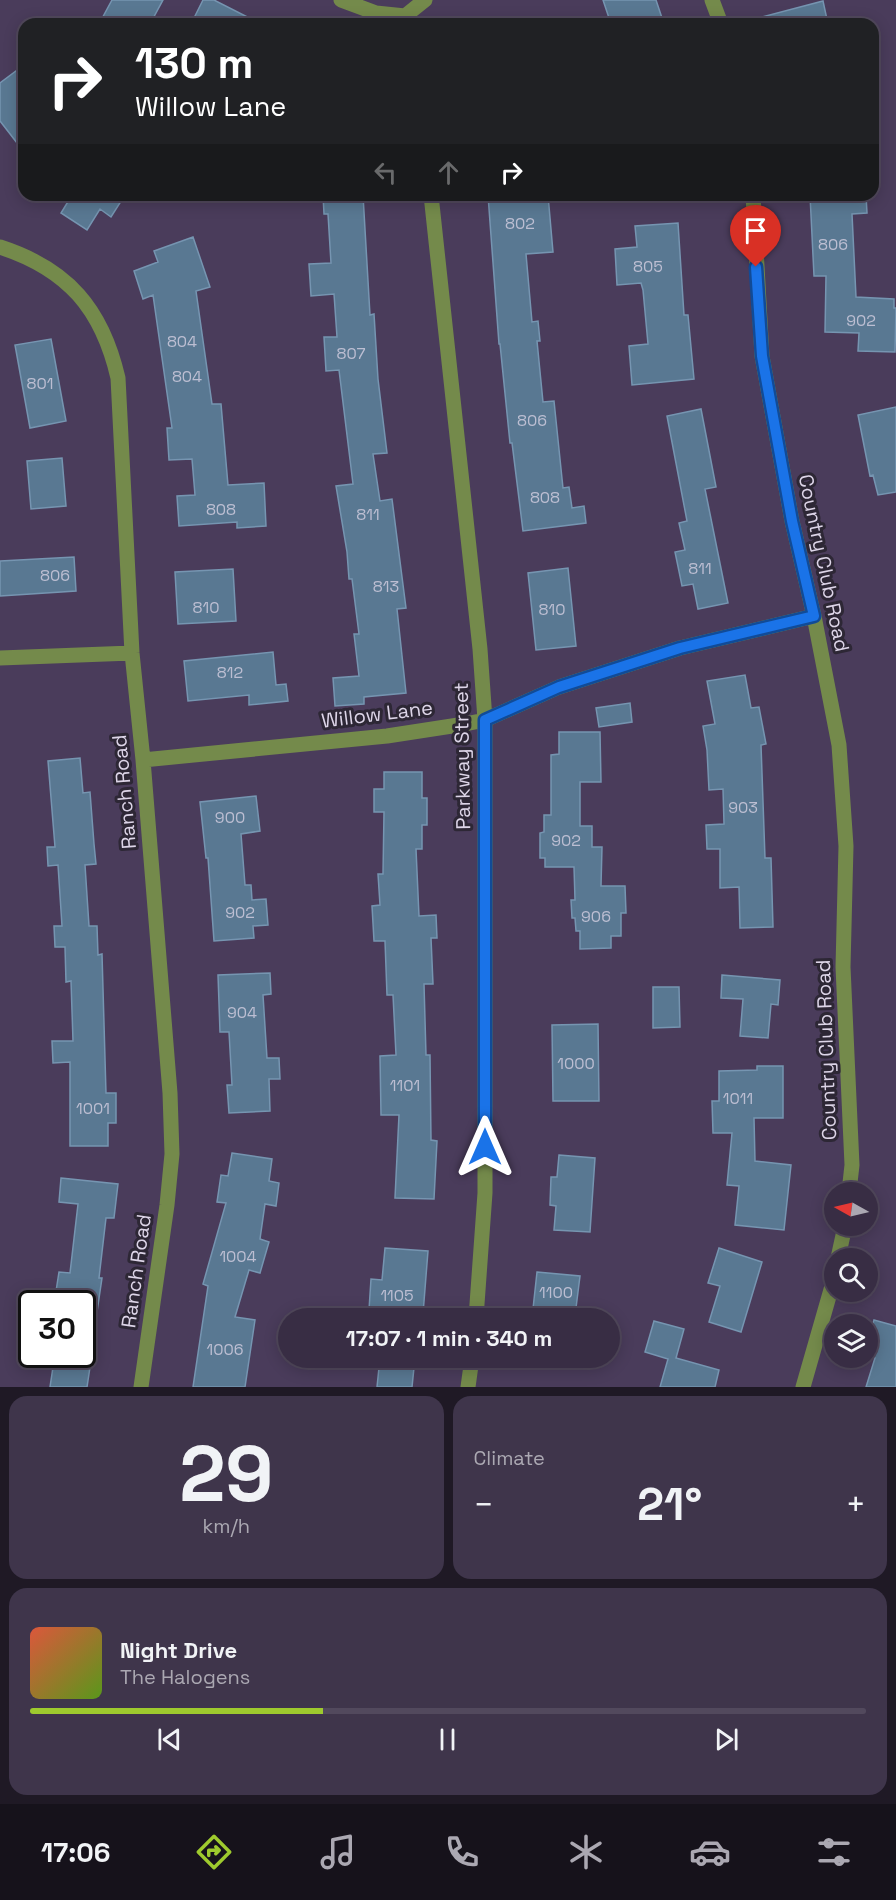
<!DOCTYPE html>
<html lang="en">
<head>
<meta charset="utf-8">
<style>
	:root { --surface:#382d44; --page:#3f354b; --text:#f1f3f6; --muted:#aba8b2; --line:#52495d; --accent:#9eca2e }
	body { margin:0; font-family:"Space Grotesk",sans-serif; background:var(--page); color:var(--text); height:100vh; display:flex; flex-direction:column; font-size:22px; white-space:nowrap }
	* { box-sizing:border-box; margin:0 }
	p { font-size:20px; color:var(--muted) }
	.icon { flex:none; width:33px; height:33px; fill:none; stroke:currentColor; stroke-width:2; stroke-linecap:round; stroke-linejoin:round }
	.map { position:relative; height:1387px; overflow:hidden }
	.details { display:flex; flex-direction:column; gap:9px; padding:9px; background:#1f1925; flex:1 }
	.details>* { flex:none }
	.top-card { position:absolute; left:18px; top:18px; width:861px; height:183px; border-radius:18px; box-shadow:0 3px 15px #0003,0 0 0 2px var(--line); background:#202124; color:#fff; overflow:hidden }
	.needle { width:39px; rotate:278deg }
	.controls { position:absolute; left:824px; top:1182px; display:grid; gap:12px }
	.controls a { display:grid; place-items:center; width:54px; height:54px; border-radius:50%; background:var(--surface); box-shadow:0 3px 15px #0003,0 0 0 2px var(--line); font-size:30px }
	.speed { position:absolute; left:18px; top:1290px; display:flex; gap:12px; font-size:30px; font-weight:700; text-align:center }
	.speed>* { display:grid; place-content:center; width:78px; height:78px; border-radius:50%; background:var(--surface); box-shadow:0 3px 15px #0003,0 0 0 2px var(--line); line-height:1 }
	.speed .limit { border:3px solid #111; border-radius:9px; background:#fff; color:#111 }
	.pin { position:absolute; display:grid; place-items:center; width:51px; height:51px; color:#fff; margin:-62px -26px; border-radius:50% 50% 50% 0; rotate:-45deg; box-shadow:0 0 6px #0007 }
	.pin .icon { rotate:45deg }
	.me { position:absolute; width:66px; margin:-33px; rotate:0deg; stroke-linejoin:round; filter:drop-shadow(0 0 4px #0008) }
	.turn { display:flex; align-items:center; gap:21px; height:126px; padding:0 18px; font-size:27px }
	.turn .icon { width:78px; height:78px; stroke-width:2.5 }
	.turn b { display:block; font-size:42px; line-height:51px }
	.lanes { display:flex; align-items:center; height:57px; padding:0 18px; background:#0003; justify-content:center; gap:30px; direction:ltr }
	.lanes .off { opacity:.35 }
	.big { font-size:45px; font-weight:700; line-height:1.1 }
	.details .card { flex:1; display:flex; flex-direction:column; justify-content:center; gap:9px; min-width:0; padding:0 21px; border-radius:18px; background:var(--page) }
	.details .dial { align-items:center; gap:0 }
	.dial b { font-size:78px; line-height:1 }
	.song { display:flex; align-items:center; gap:18px }
	.cover { width:72px; height:72px; border-radius:9px; background:linear-gradient(135deg,hsl(10 70% 55%),hsl(90 70% 35%)) }
	.played { height:6px; border-radius:3px; background:linear-gradient(90deg,var(--accent) 35%,var(--line) 35%) }
	.keys { display:flex; justify-content:space-around; direction:ltr }
	.heat { display:flex; justify-content:space-between; align-items:center; font-size:33px; direction:ltr }
	.details .tiles { flex:1; display:grid; gap:9px; grid-template-columns:1fr 1fr }
	.card:last-child { grid-column:span 2 }
	.trip { position:absolute; left:278px; top:1308px; width:342px; height:60px; border-radius:30px; background:var(--surface); box-shadow:0 3px 15px #0003,0 0 0 2px var(--line); font-weight:700; line-height:60px; text-align:center }
	.tab-bar { display:flex; height:96px; justify-content:space-around; align-items:center; background:#16121b; color:var(--muted) }
	.tab-bar .icon { width:42px; height:42px }
	.tab-bar .current { color:var(--accent) }
	.tab-bar b { font-size:27px; color:var(--text) }
	.map>svg:first-child { display:block }
	.building { fill:#597892; stroke:#7695b1; stroke-width:1.5 }
	.lines { fill:none; stroke-linecap:round; stroke-linejoin:round }
	.minor { stroke:#748a4b; stroke-width:15 }
	.route-casing { stroke:#114b97; stroke-width:15 }
	.route { stroke:#1a73e8; stroke-width:10 }
	.labels { text-anchor:middle; stroke-width:6; stroke-linejoin:round; paint-order:stroke }
	.number-label { font-size:16px; fill:#bcbed2 }
	.street-label { font-size:20px; fill:#ddd5e8; stroke:#2d2735 }
</style>
</head>
<body>
<div class="map">
<svg width="896" height="1387" viewBox="0 0 896 1387">
	<rect width="100%" height="100%" fill="#4a3c5b"/>
	<path class="building" d="M112 0H163L150 24H99Z
		M203 0H214L261 24H191Z
		M603 0H656L664 24H611Z
		M823 1 828 24H759L758 18Z
		M24 65V152L0 121V83Z
		M72 195H125L111 217 100 209 87 230 61 213Z
		M323 195H363L370 315 374 314 378 379 387 453 373 454 380 501 392 499 406 608 397 609 406 693 364 697V704L335 706 333 678 359 676 354 634H359L352 579H349L347 552 336 486 353 484 339 370 326 371 324 337H337L334 294 311 296 309 264 331 263 328 214H324Z
		M488 195H548L553 252 526 254 532 322 538 321 540 341H537L543 402 554 401 563 488 569 487 572 508 584 506 586 523 523 531 512 443H510L500 344H499Z
		M810 195H866L867 213 852 214 856 297 894 299V308H896L895 352 858 351 859 333 825 332 826 276H814Z
		M678 223 684 315H688L694 379 632 385 629 346 648 344 643 290 641 283 617 285 615 249 637 247 635 226Z
		M193 237 210 287 196 291 212 404H221L228 485 264 483 266 526 237 528V522L179 526 177 496 195 495 192 459 169 460 167 428H172L153 295 143 299 134 271 158 262 154 251Z
		M51 339 66 421 30 428 15 345Z
		M896 407V492L878 495 873 475 870 476 858 415Z
		M701 409 716 487 705 489 728 603 698 609 693 584 682 586 675 552 685 550 679 523 687 521 667 416Z
		M62 458 66 506 31 509 27 461Z
		M74 557 76 591 0 596V561Z
		M568 568 576 646 536 650 528 573Z
		M233 569 236 621 178 624 175 572Z
		M273 652 276 685 286 684 288 701 249 705V695L188 701 184 661Z
		M745 675 751 708 759 707 766 744 761 745 765 858H771L773 927 740 928 739 887 720 888V849H707L706 825 724 824 723 789 709 790 707 750 703 726 715 724 707 681Z
		M630 703 632 722 599 727 596 708Z
		M559 732H600L601 782H580V826H592V847H602L601 886H625L626 913H621V936H611V948L580 949V931H576L575 918H572L571 900H575L574 867H545V858H540V833L544 832V815H551V755L559 754Z
		M80 758 83 793 90 792 94 844 96 864 85 865 89 926H97L98 955 102 954 106 1093H116V1123H108V1146H70V1062L53 1063 52 1041H73L71 981 66 982 65 947H55L54 926H62L58 865 48 866 47 847H55L48 761Z
		M384 772H422V798H427V825H422V849H416L419 916 436 915 437 938H431L433 984H424L426 1055H430L431 1140 437 1141 434 1199 395 1198 399 1115H381L380 1056 396 1055 393 995H387L385 941H374L372 906 380 905 378 874H383L384 812H374V789H384Z
		M256 796 260 831 241 834 245 885H251L252 900 266 899 268 925 253 926 254 938 214 941 208 858H206L200 802Z
		M270 973 271 994 263 995 267 1058H279L280 1079H269L270 1111 229 1113 227 1085H232L229 1032H220L218 975Z
		M722 975 780 980 778 1005 771 1004 768 1038 740 1036 743 999 721 998Z
		M653 987H679L680 1027 653 1028Z
		M598 1024 599 1101H553L552 1025Z
		M757 1066H783V1118H754L755 1161 791 1165 784 1230 735 1225 739 1186 727 1185 732 1133H713L712 1101H719V1071L757 1070Z
		M232 1153 272 1159 269 1181 279 1183 276 1206 265 1204 260 1239 269 1242 260 1273 249 1270 235 1317 255 1320 245 1387H193L208 1286 203 1284 226 1203 217 1202 221 1175 228 1176Z
		M559 1155 595 1158 590 1232 554 1230 556 1206 550 1205 551 1177H557Z
		M61 1178 118 1184 114 1218H106L99 1278H102L93 1339 82 1338V1304H54L59 1272 70 1273 78 1204 59 1202Z
		M385 1248 428 1251 423 1314 369 1310 371 1279 382 1280Z
		M719 1248 762 1262 741 1332 709 1322 720 1286 708 1283Z
		M537 1272 580 1276 576 1308 568 1307 567 1318H532Z
		M874 1320 896 1326V1387H866L875 1358 867 1355V1345Z
		M654 1321 684 1329 676 1358 719 1370 715 1387H660L668 1359 645 1352Z
		M55 1354H92L87 1387H50Z
		M380 1358H415L412 1387H377Z"/>
	<g class="lines">
		<path class="minor" d="M341 0 376 13 405 16
			M712 0 721 24
			M405 16 425 0
			M431 195 480 649 485 720V1193L476 1318
			M753 195 762 356 792 521 814 616 839 745 846 846 843 967 852 1165 849 1192
			M0 247C68 269 102 309 118 378L132 653 143 760 170 1093 172 1154 167 1205 141 1387
			M0 658 132 653
			M143 760 387 736 465 724 485 720 559 687 680 648 814 616
			M838 1258 845 1226
			M468 1387 472 1358
			M803 1387 834 1279"/>
	</g>
	<g class="lines">
		<defs>
			<path id="route" d="M485 1147V720L559 687 649 658 680 648 814 616 792 521 762 356 756 267"/>
		</defs>
		<use href="#route" class="route-casing"/>
		<use href="#route" class="route"/>
	</g>
	<g class="labels">
		<g class="number-label">
			<text x="520" y="229">802</text>
			<text x="833" y="250">806</text>
			<text x="648" y="272">805</text>
			<text x="861" y="326">902</text>
			<text x="182" y="347">804</text>
			<text x="351" y="359">807</text>
			<text x="187" y="382">804</text>
			<text x="40" y="389">801</text>
			<text x="532" y="426">806</text>
			<text x="545" y="503">808</text>
			<text x="221" y="515">808</text>
			<text x="368" y="520">811</text>
			<text x="700" y="574">811</text>
			<text x="55" y="581">806</text>
			<text x="386" y="592">813</text>
			<text x="206" y="613">810</text>
			<text x="552" y="615">810</text>
			<text x="230" y="678">812</text>
			<text x="743" y="813">903</text>
			<text x="230" y="823">900</text>
			<text x="566" y="846">902</text>
			<text x="240" y="918">902</text>
			<text x="596" y="922">906</text>
			<text x="242" y="1018">904</text>
			<text x="576" y="1069">1000</text>
			<text x="405" y="1091">1101</text>
			<text x="738" y="1104">1011</text>
			<text x="93" y="1114">1001</text>
			<text x="238" y="1262">1004</text>
			<text x="556" y="1298">1100</text>
			<text x="397" y="1301">1105</text>
			<text x="225" y="1355">1006</text>
		</g>
		<g class="street-label">
			<text transform="translate(824 563) rotate(78)" y="7">Country Club Road</text>
			<text transform="translate(377 714) rotate(-7)" y="7">Willow Lane</text>
			<text transform="translate(462 756) rotate(-91)" y="7">Parkway Street</text>
			<text transform="translate(124 792) rotate(-95)" y="7">Ranch Road</text>
			<text transform="translate(826 1050) rotate(-92)" y="7">Country Club Road</text>
			<text transform="translate(136 1271) rotate(-82)" y="7">Ranch Road</text>
		</g>
	</g>
</svg>
<div class="controls">
<a><svg class="needle" viewBox="-14 -14 28 28"><path d="M0-13l5 13h-10z" fill="#e53935"/><path d="M0 13l5-13h-10z" fill="#aba8b2"/></svg></a>
<a><svg class="icon" aria-label="search" viewBox="0 0 24 24"><circle cx="10" cy="10" r="6"/><path d="M15 15l6 6"/></svg></a>
<a><svg class="icon" aria-label="layers" viewBox="0 0 24 24"><path d="M12 4l9 5-9 5-9-5zM3 14l9 5 9-5"/></svg></a>
</div>
<div class="speed"><div class="limit">30</div></div>
<div class="pin" style="left:756px;top:267px;background:#d93025"><svg class="icon" aria-label="arrive" viewBox="0 0 24 24"><path d="M6 21V4h12l-3 4 3 4H6"/></svg></div>
<svg class="me" style="left:485px;top:1147px" viewBox="-20 -20 40 40"><path d="M0-17L14 15 0 8-14 15z" fill="#1a73e8" stroke="#fff" stroke-width="4"/></svg>
<div class="trip">17:07 · 1 min · 340 m</div>
<div class="top-card">
<div class="turn"><svg class="icon" aria-label="right" viewBox="0 0 24 24"><path d="M7 20v-9h11M14 6l5 5-5 5"/></svg><div><b>130 m</b>Willow Lane</div></div>
<div class="lanes"><svg class="icon off" aria-label="left" viewBox="0 0 24 24"><path d="M17 20v-9H6M10 6l-5 5 5 5"/></svg><svg class="icon off" aria-label="ahead" viewBox="0 0 24 24"><path d="M12 20V5M6 11l6-6 6 6"/></svg><svg class="icon" aria-label="right" viewBox="0 0 24 24"><path d="M7 20v-9h11M14 6l5 5-5 5"/></svg></div>
</div>
</div>
<section class="details">
<div class="tiles">
<div class="card dial"><b>29</b><p>km/h</p></div>
<div class="card"><p>Climate</p>
<div class="heat"><a>−</a><b class="big">21°</b><a>+</a></div>
</div>
<div class="card">
<div class="song"><i class="cover"></i><div><b>Night Drive</b><p>The Halogens</p></div></div>
<div class="played"></div>
<div class="keys"><svg class="icon" aria-label="previous" viewBox="0 0 24 24"><path d="M18 5L8 12l10 7zM5 5v14"/></svg><svg class="icon" aria-label="pause" viewBox="0 0 24 24"><path d="M8 5v14M16 5v14"/></svg><svg class="icon" aria-label="next" viewBox="0 0 24 24"><path d="M6 5l10 7-10 7zM19 5v14"/></svg></div>
</div>
</div>
</section>
<nav class="tab-bar">
<b>17:06</b>
<svg class="icon current" aria-label="directions" viewBox="0 0 24 24"><path d="M12 3l9 9-9 9-9-9zM9 14v-3h6M13 9l2 2-2 2"/></svg>
<svg class="icon" aria-label="music" viewBox="0 0 24 24"><path d="M9 18V5l10-2v13"/><circle cx="6" cy="18" r="3"/><circle cx="16" cy="16" r="3"/></svg>
<svg class="icon" aria-label="phone" viewBox="0 0 24 24"><path d="M5 4h4l2 5-3 2q2 4 5 5l2-3 5 2v4C11 20 4 13 5 4z"/></svg>
<svg class="icon" aria-label="climate" viewBox="0 0 24 24"><path d="M12 3v18M4 7l16 10M4 17L20 7"/></svg>
<svg class="icon" aria-label="car" viewBox="0 0 24 24"><path d="M5 17H2v-5l4-1 3-4h7l3 4 3 1v5h-3M9 17h6M6 11h13"/><circle cx="7" cy="17" r="2"/><circle cx="17" cy="17" r="2"/></svg>
<svg class="icon" aria-label="filters" viewBox="0 0 24 24"><path d="M4 7h16M4 17h16"/><circle cx="9" cy="7" r="2"/><circle cx="15" cy="17" r="2"/></svg>
</nav>
</body>
</html>
